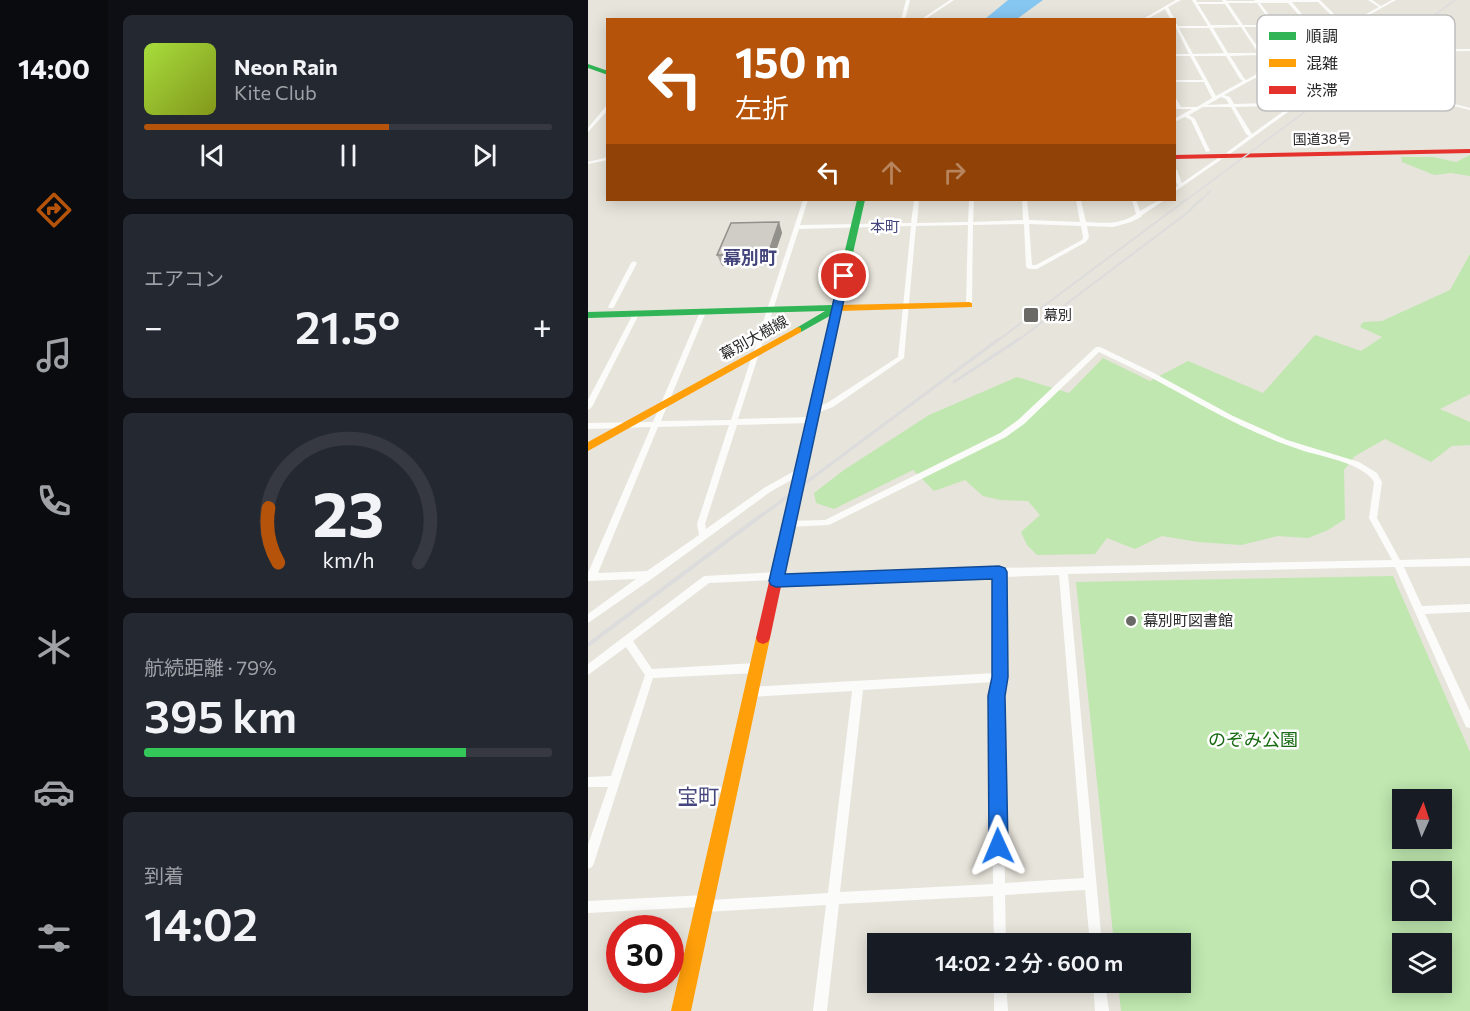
<!DOCTYPE html>
<html lang="ja">
<head>
<meta charset="utf-8">
<style>
	:root { --surface:#171b24; --page:#242831; --text:#f1f3f6; --muted:#9ea1a6; --line:#363941; --accent:#b45309 }
	body { margin:0; font-family:Commissioner,"Noto Sans JP",sans-serif; background:var(--page); color:var(--text); height:100vh; display:flex; flex-direction:column; font-size:22px; white-space:nowrap }
	* { box-sizing:border-box; margin:0 }
	p { font-size:20px; color:var(--muted) }
	.icon { flex:none; width:33px; height:33px; fill:none; stroke:currentColor; stroke-width:2; stroke-linecap:round; stroke-linejoin:round }
	.map { position:relative; flex:1; overflow:hidden }
	.sheet { display:flex; flex-direction:column; gap:15px; padding:15px; background:#0d0f14; width:480px }
	.sheet>* { flex:none }
	.banner { position:absolute; left:18px; top:18px; width:570px; height:183px; border-radius:0px; box-shadow:0 3px 15px #0003; background:#b45309; color:#fff; overflow:hidden }
	.needle { width:39px; rotate:3deg }
	.tools { position:absolute; left:804px; top:789px; display:grid; gap:12px }
	.tools a { display:grid; place-items:center; width:60px; height:60px; border-radius:0px; background:var(--surface); box-shadow:0 3px 15px #0003; font-size:30px }
	.speed { position:absolute; left:18px; top:915px; display:flex; gap:12px; font-size:30px; font-weight:700; text-align:center }
	.speed>* { display:grid; place-content:center; width:78px; height:78px; border-radius:50%; background:var(--surface); box-shadow:0 3px 15px #0003; line-height:1 }
	.speed .limit { border:9px solid #d22; background:#fff; color:#111 }
	.pin { position:absolute; display:grid; place-items:center; width:51px; height:51px; color:#fff; margin:-26px; border:3px solid #fff; border-radius:50%; box-shadow:0 2px 6px #0007 }
	.me { position:absolute; width:66px; margin:-33px; rotate:359deg; stroke-linejoin:round; filter:drop-shadow(0 0 4px #0008) }
	.turn { display:flex; align-items:center; gap:21px; height:126px; padding:0 30px; font-size:27px }
	.turn .icon { width:78px; height:78px; stroke-width:2.5 }
	.turn b { display:block; font-size:42px; line-height:51px }
	.lanes { display:flex; align-items:center; height:57px; padding:0 30px; background:#0003; justify-content:center; gap:30px; direction:ltr }
	.lanes .off { opacity:.35 }
	.big { font-size:45px; font-weight:600; line-height:1.1 }
	.sheet .card { flex:1; display:flex; flex-direction:column; justify-content:center; gap:9px; min-width:0; padding:0 21px; border-radius:9px; background:var(--page) }
	.sheet .dial { align-items:center; gap:0 }
	.dial svg { height:156px; overflow:visible; fill:none; stroke:var(--line); stroke-width:7; stroke-linecap:round; text-anchor:middle }
	.dial text { fill:var(--text); stroke:none }
	.song { display:flex; align-items:center; gap:18px }
	.cover { width:72px; height:72px; border-radius:9px; background:linear-gradient(135deg,hsl(80 70% 55%),hsl(70 70% 35%)) }
	.played { height:6px; border-radius:3px; background:linear-gradient(90deg,var(--accent) 60%,var(--line) 60%) }
	.keys { display:flex; justify-content:space-around; direction:ltr }
	.heat { display:flex; justify-content:space-between; align-items:center; font-size:33px; direction:ltr }
	.charge { height:9px; border-radius:4px; background:linear-gradient(90deg,#34c759 79%,var(--line) 0) }
	.trip { position:absolute; left:279px; top:933px; width:324px; height:60px; border-radius:0px; background:var(--surface); box-shadow:0 3px 15px #0003; font-weight:600; line-height:60px; text-align:center }
	main { display:flex; flex:1; min-height:0 }
	.tabs { display:flex; flex-direction:column; width:108px; justify-content:space-around; align-items:center; background:#090b0e; color:var(--muted) }
	.tabs .icon { width:42px; height:42px }
	.tabs .current { color:var(--accent) }
	.tabs b { font-size:27px; color:var(--text) }
	.map>svg:first-child { display:block }
	.green { fill:#bfe7af; fill-rule:evenodd }
	.water { fill:#86c7f2 }
	.lines { fill:none; stroke-linecap:round; stroke-linejoin:round }
	.street { fill:#fbfbfa; fill-rule:evenodd }
	.fast { fill:#30b455; fill-rule:evenodd }
	.slow { fill:#ff9f0a; fill-rule:evenodd }
	.jam { fill:#e5322d; fill-rule:evenodd }
	.rail-far3 { stroke:#dcdcdd; stroke-width:1.5 }
	.rail-far2 { stroke:#dcdcdd; stroke-width:2 }
	.rail-far1 { stroke:#dcdcdd; stroke-width:3 }
	.rail { stroke:#dcdcdd; stroke-width:4 }
	.wall { fill:#b3b0ab }
	.shaded-wall { fill:#92908b }
	.building { fill:#d0cdc7; stroke:#92908b; stroke-width:1.5 }
	.route { fill:#1a73e8; stroke:#114b97; stroke-width:1.5 }
	.poi-dot { fill:#6a6966; stroke:#fff; stroke-width:2 }
	.labels { text-anchor:middle; stroke-width:5; stroke-linejoin:round; paint-order:stroke }
	.far-street-label { font-size:14px; fill:#272727; stroke:#fff }
	.far-poi-label { font-size:14px; fill:#272727; stroke:#fff; text-anchor:start }
	.far-quarter-label { font-size:15px; fill:#43457c; stroke:#fff }
	.street-label { font-size:15px; fill:#272727; stroke:#fff }
	.poi-label { font-size:15px; fill:#272727; stroke:#fff; text-anchor:start }
	.far-district-label { font-size:18px; font-weight:bold; fill:#43457c; stroke:#fff }
	.near-park-label { font-size:18px; fill:#176a11; stroke:#fff }
	.near-quarter-label { font-size:21px; fill:#43457c; stroke:#fff }
	.key { fill:#fff; stroke:#bebebe; stroke-width:1.5 }
	.key-label { font-size:16px; fill:#272727 }
</style>
</head>
<body>
<main>
<nav class="tabs">
<b>14:00</b>
<svg class="icon current" aria-label="directions" viewBox="0 0 24 24"><path d="M12 3l9 9-9 9-9-9zM9 14v-3h6M13 9l2 2-2 2"/></svg>
<svg class="icon" aria-label="music" viewBox="0 0 24 24"><path d="M9 18V5l10-2v13"/><circle cx="6" cy="18" r="3"/><circle cx="16" cy="16" r="3"/></svg>
<svg class="icon" aria-label="phone" viewBox="0 0 24 24"><path d="M5 4h4l2 5-3 2q2 4 5 5l2-3 5 2v4C11 20 4 13 5 4z"/></svg>
<svg class="icon" aria-label="climate" viewBox="0 0 24 24"><path d="M12 3v18M4 7l16 10M4 17L20 7"/></svg>
<svg class="icon" aria-label="car" viewBox="0 0 24 24"><path d="M5 17H2v-5l4-1 3-4h7l3 4 3 1v5h-3M9 17h6M6 11h13"/><circle cx="7" cy="17" r="2"/><circle cx="17" cy="17" r="2"/></svg>
<svg class="icon" aria-label="filters" viewBox="0 0 24 24"><path d="M4 7h16M4 17h16"/><circle cx="9" cy="7" r="2"/><circle cx="15" cy="17" r="2"/></svg>
</nav>
<section class="sheet">
<div class="card">
<div class="song"><i class="cover"></i><div><b>Neon Rain</b><p>Kite Club</p></div></div>
<div class="played"></div>
<div class="keys"><svg class="icon" aria-label="previous" viewBox="0 0 24 24"><path d="M18 5L8 12l10 7zM5 5v14"/></svg><svg class="icon" aria-label="pause" viewBox="0 0 24 24"><path d="M8 5v14M16 5v14"/></svg><svg class="icon" aria-label="next" viewBox="0 0 24 24"><path d="M6 5l10 7-10 7zM19 5v14"/></svg></div>
</div>
<div class="card"><p>エアコン</p>
<div class="heat"><a>−</a><b class="big">21.5°</b><a>+</a></div>
</div>
<div class="card dial"><svg viewBox="0 0 100 80">
<path d="M14 69A42 42 0 1 1 86 69"/>
<path d="M14 69A42 42 0 0 1 9 41" stroke="#b45309"/>
<text x="50" y="56" font-size="32" font-weight="700">23</text>
<text x="50" y="72" font-size="11">km/h</text>
</svg></div>
<div class="card"><p>航続距離 · 79%</p><b class="big">395 km</b><div class="charge"></div></div>
<div class="card"><p>到着</p><b class="big">14:02</b></div>
</section>
<div class="map">
<svg width="882" height="1011" viewBox="0 0 882 1011">
	<rect width="100%" height="100%" fill="#e7e4db"/>
	<path class="green" d="M882 155V176L863 173 846 175 814 162 813 157H845L868 162Z
		M882 254V394L852 409 882 422V445L864 446 843 462 797 439 767 456 756 470 757 519 740 530 720 538 690 536 653 545 610 542 574 536 547 549 519 538 507 554 449 555 439 545 433 532 452 515 440 501 412 500 395 496 377 480 346 491 325 470 246 509 228 503 226 493 256 470 341 415 429 377 481 393 515 358 562 381 600 361 675 393 727 335 773 351 794 337 772 327 775 322 794 321 862 290Z
		M805 576 882 752V1011H533L530 983 592 982V944L526 943 488 582ZM814 800H854V838H814ZM814 872H854V910H814ZM814 944H854V982H814Z"/>
	<path class="water" d="M420 0H455L429 19H397Z"/>
	<g class="lines">
		<path class="street" d="M318 0H322L317 20H313Z
			M362 0H366L336 20H332Z
			M588 0H593L580 7 587 20H583L577 9 558 20H553Z
			M604 0H608L609 2H635L634 0H638L639 1H667L666 0H732L757 25 755 26 691 27 707 48 712 50 791 7 780 0H784L793 6 804 0H808L716 51 882 49V51L822 52 788 81 789 84 882 108V110L786 86 785 80 818 52H783L642 154 638 153 661 136 658 134 643 107H615L601 115 607 119 622 151 618 152 603 120 597 117 586 122V119L604 109H586V107H588L586 102V95L593 107H609L624 98 616 82H586V80H615L602 56H586V54H601L588 28H586L587 24H589L590 26H620ZM704 2H730L752 24H722ZM640 3H669L685 25H655ZM672 3H700L719 24 689 25ZM610 4H637L651 25H623ZM653 27 670 53H640L625 28ZM656 27H687L705 50 709 52 686 65 674 53ZM591 28H621L636 53 605 54ZM778 52 763 63H695L712 53ZM672 55 683 66 658 80 656 78 642 56ZM606 56H638L652 79 655 81 628 96ZM691 65H717L734 84 707 103H691L674 79 670 77ZM721 65H760L736 82ZM667 78 671 81 686 103 646 104 642 97 636 95ZM633 97 638 99 641 104 619 105ZM704 105 664 134 647 107 688 106 691 108 693 107 692 106Z
			M18 106H20V110L0 132V128Z
			M20 157V160L0 164V162Z
			M630 158 634 159 586 192V188L590 186 586 177V169L589 170 594 183Z
			M215 200H220L212 225 323 223 326 200H331L329 223 380 222 381 200H386L385 222 435 220 434 200H439L441 220 492 222 488 200H493L498 222C517 223 531 225 548 214L544 200H548L552 211 571 200H577L554 215 553 217 543 222 525 227 499 226 501 237 498 242 449 269H441L438 267 436 224 385 225 384 305 381 307 378 305 380 225 328 226 316 358 245 407 226 414 223 413 222 411 223 409 239 403 310 357 323 226 211 229 150 419 224 417 228 420 224 423 149 425 117 524 118 529 176 488 208 470H214L215 472 214 474 182 492 65 578 0 623V614L48 579 0 581V573L63 427 0 429V423L65 422 112 312 115 310 118 312 73 421 143 420ZM441 224 493 226 495 237 494 240 448 265H444ZM141 425 109 524 111 535 59 571 10 573 70 427Z
			M46 261 49 263 26 307 25 308H21L20 307 43 263Z
			M48 312 51 314 4 407 0 410V400L45 314Z
			M508 347H512L566 373 645 416 699 440 771 462 789 473 794 482 789 518 812 560 882 558V566L816 567 834 606 882 604V612L837 614 882 711V728L878 727 807 567 480 574 514 944H502L497 890 417 895 418 944H406L405 896 251 904 239 1011H225L238 905 117 912 113 910 111 907 0 913V901L117 895 121 897 122 900 240 893 264 691 162 697 158 695 157 692 158 689 162 687 407 673V577L188 585 185 584 184 580 121 583 45 641 64 669 168 663 171 665 173 668 171 671 168 673 65 678 6 863 4 867 0 869V845L20 787H0V777L23 776 57 675 38 647 0 675V664L116 576 189 572 192 573 193 577 411 568 804 560 781 518 786 482C776 464 736 457 716 451 662 434 614 405 564 378 547 369 529 361 511 352L436 424 418 437 241 525 200 527 197 526 196 524 197 522 200 521 237 520 412 433 430 420ZM471 575 496 878 417 883 414 696 417 677 416 577ZM406 682 404 696 405 884 252 892 275 690Z
			M406 982H418L420 1011H406Z
			M505 982H517L521 1011H507Z"/>
		<path class="fast" d="M0 64 20 71V75L0 68Z
			M269 200H277L253 306 256 308 213 332H207L205 330 237 311 0 318V312L244 305Z"/>
		<path class="slow" d="M381 302 384 303V307L252 311 230 413 225 417 221 416 220 413 245 307 251 305Z
			M210 327 213 328V332L0 451V442Z
			M175 632 180 634 182 638 103 1011H83L168 638 170 634Z"/>
		<path class="jam" d="M882 149V153L586 159V155Z
			M225 409 230 413 182 638 180 642 175 644 170 642 168 638 220 413Z"/>
		<path class="rail-far3" d="M597 201 867 0
			M612 201 623 190"/>
		<path class="rail-far2" d="M409 341 599 199
			M429 341 599 213 613 199"/>
		<path class="rail-far1" d="M366 382 431 339
			M173 516 411 339"/>
		<path class="rail" d="M0 645 175 514"/>
	</g>
	<path class="wall" d="M191 222 194 233 183 265 134 266 129 255Z"/>
	<path class="shaded-wall" d="M191 222 194 233 183 265 180 254Z"/>
	<path class="building" d="M191 222 180 254 129 255 143 223Z"/>
	<path class="route" d="M252 273 261 276 197 574 411 566 417 568 419 572 420 677 417 696 420 846 417 853 410 856 404 853 401 846 400 696 404 677V579L188 587 183 585 181 581Z"/>
	<g class="poi-dot">
		<rect x="435" y="307" width="16" height="16" rx="3"/>
		<circle cx="543" cy="621" r="6"/>
	</g>
	<g class="labels">
		<g class="far-street-label">
			<text transform="translate(734 139) rotate(-1)" y="5">国道38号</text>
		</g>
		<g class="far-poi-label">
			<text x="456" y="320">幕別</text>
		</g>
		<g class="far-quarter-label">
			<text x="297" y="232">本町</text>
		</g>
		<g class="street-label">
			<text transform="translate(166 338) rotate(-29)" y="5">幕別大樹線</text>
		</g>
		<g class="poi-label">
			<text x="555" y="626">幕別町図書館</text>
		</g>
		<g class="far-district-label">
			<text x="162" y="264">幕別町</text>
		</g>
		<g class="near-park-label">
			<text x="665" y="746">のぞみ公園</text>
		</g>
		<g class="near-quarter-label">
			<text x="110" y="804">宝町</text>
		</g>
	</g>
	<rect x="669" y="15" width="198" height="96" rx="9" class="key"/>
	<rect x="681" y="32" width="27" height="8" fill="#30b455"/>
	<rect x="681" y="59" width="27" height="8" fill="#ff9f0a"/>
	<rect x="681" y="86" width="27" height="8" fill="#e5322d"/>
	<g class="key-label">
		<text x="718" y="42">順調</text>
		<text x="718" y="69">混雑</text>
		<text x="718" y="96">渋滞</text>
	</g>
</svg>
<div class="tools">
<a><svg class="needle" viewBox="-14 -14 28 28"><path d="M0-13l5 13h-10z" fill="#e53935"/><path d="M0 13l5-13h-10z" fill="#9ea1a6"/></svg></a>
<a><svg class="icon" aria-label="search" viewBox="0 0 24 24"><circle cx="10" cy="10" r="6"/><path d="M15 15l6 6"/></svg></a>
<a><svg class="icon" aria-label="layers" viewBox="0 0 24 24"><path d="M12 4l9 5-9 5-9-5zM3 14l9 5 9-5"/></svg></a>
</div>
<div class="speed"><div class="limit">30</div></div>
<div class="pin" style="left:256px;top:276px;background:#d93025"><svg class="icon" aria-label="arrive" viewBox="0 0 24 24"><path d="M6 21V4h12l-3 4 3 4H6"/></svg></div>
<svg class="me" style="left:410px;top:846px" viewBox="-20 -20 40 40"><path d="M0-17L14 15 0 8-14 15z" fill="#1a73e8" stroke="#fff" stroke-width="4"/></svg>
<div class="trip">14:02 · 2 分 · 600 m</div>
<div class="banner">
<div class="turn"><svg class="icon" aria-label="left" viewBox="0 0 24 24"><path d="M17 20v-9H6M10 6l-5 5 5 5"/></svg><div><b>150 m</b>左折</div></div>
<div class="lanes"><svg class="icon" aria-label="left" viewBox="0 0 24 24"><path d="M17 20v-9H6M10 6l-5 5 5 5"/></svg><svg class="icon off" aria-label="ahead" viewBox="0 0 24 24"><path d="M12 20V5M6 11l6-6 6 6"/></svg><svg class="icon off" aria-label="right" viewBox="0 0 24 24"><path d="M7 20v-9h11M14 6l5 5-5 5"/></svg></div>
</div>
</div>
</main>
</body>
</html>
